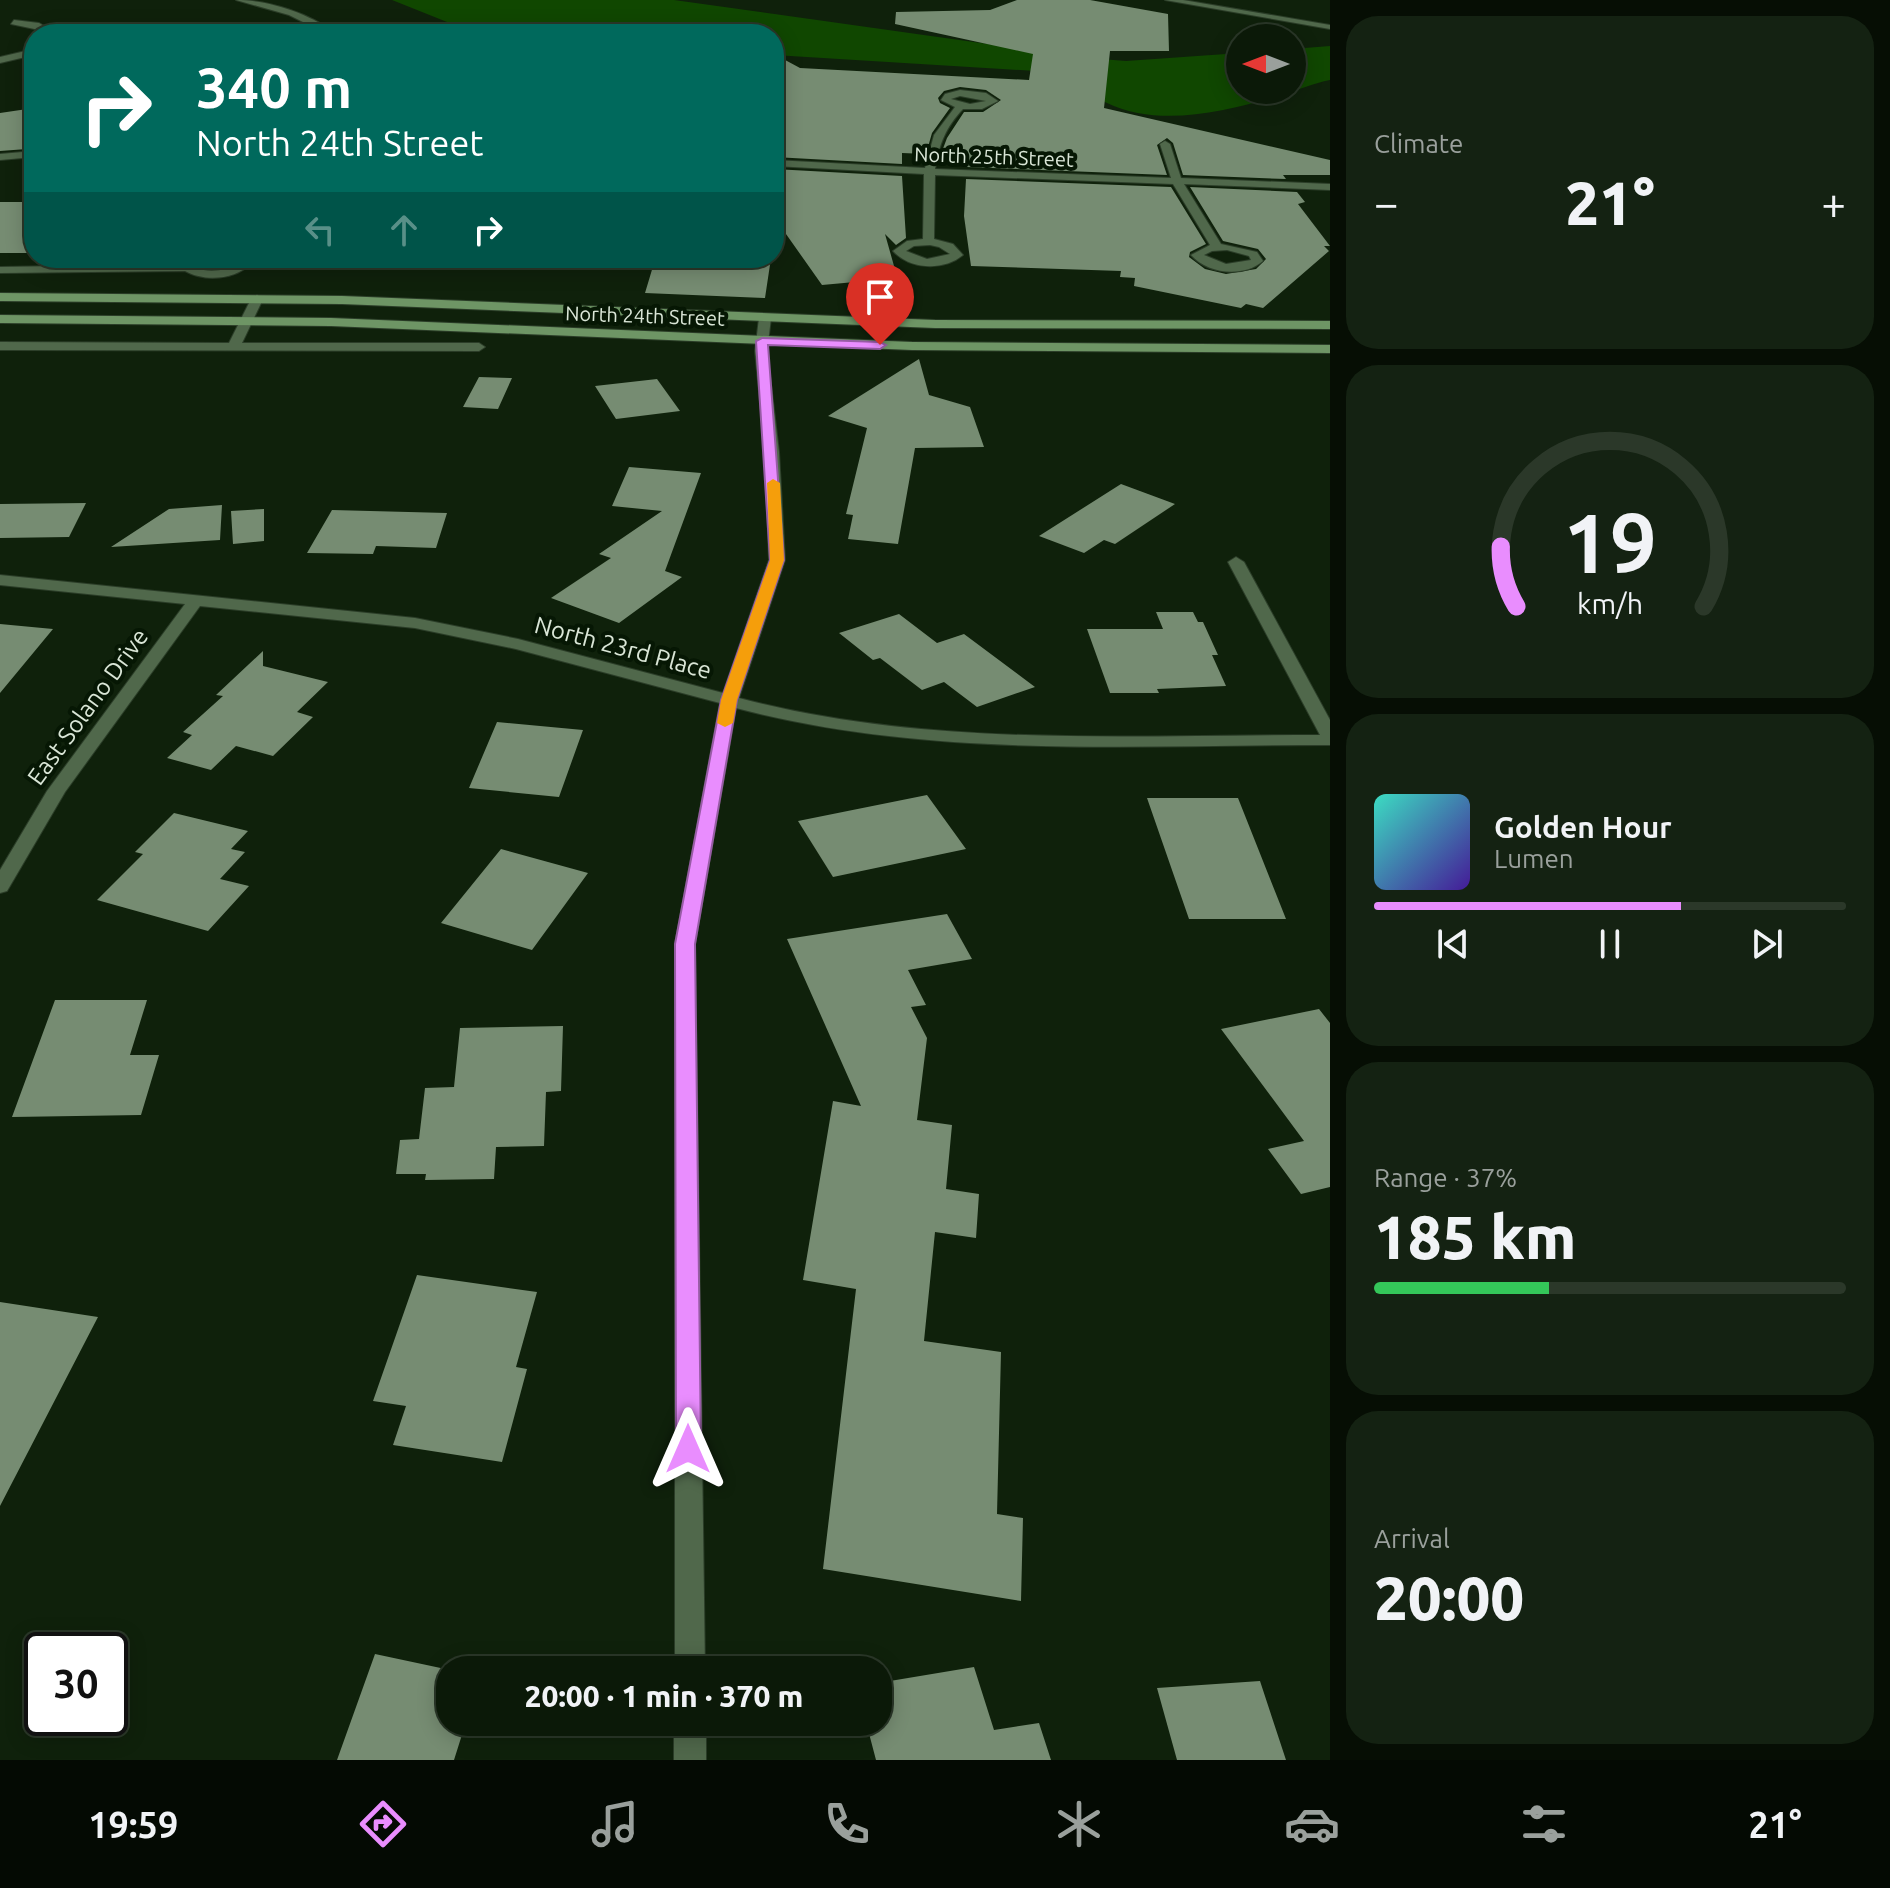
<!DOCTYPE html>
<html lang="en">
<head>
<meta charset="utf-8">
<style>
	:root { --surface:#0b1908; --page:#142212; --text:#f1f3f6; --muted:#9aa09c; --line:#2b3829; --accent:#e98dfe }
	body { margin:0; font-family:Ubuntu,sans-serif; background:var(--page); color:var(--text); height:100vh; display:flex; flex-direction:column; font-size:30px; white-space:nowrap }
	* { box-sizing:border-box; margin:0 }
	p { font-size:26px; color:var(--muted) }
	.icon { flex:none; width:44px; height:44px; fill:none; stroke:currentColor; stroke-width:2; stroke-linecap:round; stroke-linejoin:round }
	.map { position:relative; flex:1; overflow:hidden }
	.panel { display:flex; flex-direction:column; gap:16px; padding:16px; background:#060e04; width:560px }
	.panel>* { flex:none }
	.banner { position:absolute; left:24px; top:24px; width:760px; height:244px; border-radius:32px; box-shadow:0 4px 20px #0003,0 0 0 2px var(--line); background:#00695c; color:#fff; overflow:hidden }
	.needle { width:52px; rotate:270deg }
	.controls { position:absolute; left:1226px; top:24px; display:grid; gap:16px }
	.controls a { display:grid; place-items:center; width:80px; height:80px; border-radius:50%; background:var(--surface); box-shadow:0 4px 20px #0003,0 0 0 2px var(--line); font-size:40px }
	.speed { position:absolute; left:24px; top:1632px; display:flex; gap:16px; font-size:40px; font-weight:700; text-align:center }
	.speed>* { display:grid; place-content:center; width:104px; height:104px; border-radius:50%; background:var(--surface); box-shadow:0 4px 20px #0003,0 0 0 2px var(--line); line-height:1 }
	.speed .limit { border:4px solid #111; border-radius:12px; background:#fff; color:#111 }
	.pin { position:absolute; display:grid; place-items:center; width:68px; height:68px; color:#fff; margin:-82px -34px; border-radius:50% 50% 50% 0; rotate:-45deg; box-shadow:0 0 8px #0007 }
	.pin .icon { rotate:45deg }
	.me { position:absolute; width:88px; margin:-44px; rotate:0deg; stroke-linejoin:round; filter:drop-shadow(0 0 6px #0008) }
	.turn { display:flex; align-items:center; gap:28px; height:168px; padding:0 40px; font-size:36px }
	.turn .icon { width:104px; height:104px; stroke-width:2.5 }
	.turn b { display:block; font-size:56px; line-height:68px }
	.lanes { display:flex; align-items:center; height:76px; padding:0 40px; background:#0003; justify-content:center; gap:40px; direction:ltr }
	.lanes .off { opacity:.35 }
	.big { font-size:60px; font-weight:800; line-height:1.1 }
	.panel .tile { flex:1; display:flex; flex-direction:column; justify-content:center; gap:12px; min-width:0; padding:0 28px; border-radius:32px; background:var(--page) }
	.panel .dial { align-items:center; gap:0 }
	.dial svg { height:208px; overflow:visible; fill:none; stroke:var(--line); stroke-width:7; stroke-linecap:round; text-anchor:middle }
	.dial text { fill:var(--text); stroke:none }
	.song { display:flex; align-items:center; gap:24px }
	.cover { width:96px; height:96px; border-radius:12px; background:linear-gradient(135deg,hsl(170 70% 55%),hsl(260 70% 35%)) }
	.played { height:8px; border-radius:4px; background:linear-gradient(90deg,var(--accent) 65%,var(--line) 65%) }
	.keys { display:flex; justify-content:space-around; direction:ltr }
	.heat { display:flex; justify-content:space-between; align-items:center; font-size:44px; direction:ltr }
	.charge { height:12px; border-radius:6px; background:linear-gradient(90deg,#34c759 37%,var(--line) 0) }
	.trip { position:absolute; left:436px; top:1656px; width:456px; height:80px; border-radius:32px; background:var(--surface); box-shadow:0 4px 20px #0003,0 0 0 2px var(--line); font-weight:800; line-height:80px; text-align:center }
	.dock { display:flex; height:128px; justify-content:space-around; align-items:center; background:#040a03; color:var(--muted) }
	.dock .icon { width:56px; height:56px }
	.dock .active { color:var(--accent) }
	.dock b { font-size:36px; color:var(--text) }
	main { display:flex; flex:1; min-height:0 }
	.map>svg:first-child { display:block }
	.green { fill:#104700 }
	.building { fill:#768c72 }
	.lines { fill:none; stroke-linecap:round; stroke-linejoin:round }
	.minor-casing { stroke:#2b3d28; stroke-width:2 }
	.secondary-casing { stroke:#2b3d28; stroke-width:2 }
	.minor { fill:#50684b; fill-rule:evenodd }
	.secondary { fill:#6e9565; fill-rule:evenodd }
	.route { fill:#e98dfe; stroke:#975ca5; stroke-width:2 }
	.slow { fill:#f59e0b }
	.labels { text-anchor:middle; stroke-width:8; stroke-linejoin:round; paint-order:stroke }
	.far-street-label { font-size:20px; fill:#dae6d7; stroke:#061704 }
	.street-label { font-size:24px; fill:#dae6d7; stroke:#061704 }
</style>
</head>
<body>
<main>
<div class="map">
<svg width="1330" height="1760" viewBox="0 0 1330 1760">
	<rect width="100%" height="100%" fill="#0f210b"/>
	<path class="green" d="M392 0H674L1088 58 1126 61 1240 53V90H1292V49L1330 46V80C1314 83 1298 90 1283 95 1229 110 1162 129 1107 103 1092 96 1081 84 1069 73L774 55V34H477Z"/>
	<path class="building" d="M1017 0H1090L1168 14 1169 51H1110L1104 108 1330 160V175H1283L1286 179 1183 175 1173 143 1167 138 1157 145 1167 175 967 167V155L941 154 947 138 964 112H983L1001 100 986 90 960 87 944 91 938 98 940 103 950 108 932 133 926 154 902 153V164L774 157V54L800 68 1029 80 1033 54 895 24 896 12 990 10Z
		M34 108V142L27 149 0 151V113Z
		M774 169 902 176 906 238 896 245 885 234 903 298 868 301 855 282 822 285 774 217Z
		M966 179 1171 187 1206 244 1190 252 1189 257 1205 269 1226 274 1256 269 1266 259 1258 249 1223 241 1190 187 1297 192 1305 202 1298 204 1330 246H1324L1329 251 1263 308 1246 304 1241 308 1134 286 1135 278 1120 277 1121 271 971 266 964 216Z
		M0 202H34V253H0Z
		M713 258H771L765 298 645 293 654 263 712 265Z
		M919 359 929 395 970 407 984 447 915 448 898 544 848 539 853 515 846 514 867 428 828 416Z
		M479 377 512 378 498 409 463 407Z
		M657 379 680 411 616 419 595 386Z
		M629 467 701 473 665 571 682 577 619 623 551 598 611 558 599 554 662 511 612 506Z
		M1121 484 1175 504 1115 544 1104 540 1084 553 1039 536Z
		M86 503 69 537 0 538V504Z
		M222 505 220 540 111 547 169 509Z
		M264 509V541L233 544 231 511Z
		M332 510 447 513 436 548 376 546 373 554 307 553Z
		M1156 612H1193L1198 622H1203L1218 655H1212L1226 686 1157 689 1159 693H1110L1087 629H1163Z
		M899 614 937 643 964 634 1035 687 977 707 944 682 922 690 880 658 873 660 839 633Z
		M0 624 53 629 0 693Z
		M263 651V666L328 682 297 712 313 717 273 756 236 746 211 770 167 758 192 735 183 732 223 696 216 695Z
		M497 722 583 730 559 797 469 788Z
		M927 795 966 849 833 877 798 821Z
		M1147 798H1238L1286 919H1189Z
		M174 813 248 831 231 849 245 852 220 879 249 886 208 931 97 900 143 854 135 852Z
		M501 849 588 873 532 950 441 923Z
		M947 914 972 959 908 970 926 1005 911 1007 927 1038 917 1120 952 1125 946 1189 979 1194 976 1238 935 1232 924 1341 1001 1352 997 1514 1023 1518 1021 1601 823 1569 856 1289 803 1280 833 1101 861 1106 787 939Z
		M55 1000H147L130 1055H159L141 1115 12 1117Z
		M1319 1009 1330 1023V1187L1301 1194 1268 1149 1304 1141 1221 1029Z
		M563 1026 561 1091 546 1092 544 1146 496 1147 494 1179 425 1180 426 1174H396L400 1140 419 1139 425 1088 454 1087 460 1028Z
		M417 1275 537 1292 516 1367 527 1369 502 1462 393 1445 406 1406 373 1401Z
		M0 1302 98 1317 0 1506Z
		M375 1654 450 1670V1722H466L454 1760H337Z
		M974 1667 994 1730 1039 1723 1051 1760H876L866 1722H878V1683Z
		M1260 1681 1286 1760H1177L1157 1688Z"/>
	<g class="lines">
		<defs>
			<path id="minor" d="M236 0C270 0 310 14 337 34H327L289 15Z
				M1165 0H1183L1330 25V29Z
				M14 20 39 23 58 34 11 24Z
				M34 49V55L0 63V57Z
				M960 90 986 93 998 101 982 109H963C946 127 939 144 935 169L1171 178 1160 144 1165 141 1170 144 1181 178 1330 184V190L1184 184 1221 244 1257 252 1263 261C1243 278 1208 274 1191 255L1210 245 1173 184 935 175 934 239 953 244 963 255C944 271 910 270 893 251L907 241 923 239 924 174 774 166V160L925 168 934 135 955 107 941 100 945 94ZM960 96 986 101 970 104 951 99ZM930 245 939 247 950 254 927 259 906 251 914 246ZM1227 250 1249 256 1251 260 1226 264 1204 255 1212 251Z
				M34 151V157L0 160V154Z
				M187 258H198L193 264 195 268C211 273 226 271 240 262L238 258H250L252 263C235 280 205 282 185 271L0 273V267L182 264Z
				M257 295 263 299 242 343H479L485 347 479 351 0 350V342L229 343 251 299Z
				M765 314 771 318 767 351 779 452 785 560 739 698C927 748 1127 735 1320 735L1228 562 1236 557 1244 562 1330 720V745C1133 745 928 759 736 708L695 944 705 1670H675V944L720 703 516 649 415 628 200 606 65 792 7 891 0 893V870L47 791 185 604 0 585V575L415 618 518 639 723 693 769 560 765 452 755 351 759 318Z
				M674 1722H706V1760H674Z"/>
			<path id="secondary" d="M0 293 342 296 935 320 1330 321V329L935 328 342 304 0 301Z
				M0 315 331 318 912 342 1330 345V353L912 350 331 326 0 323Z"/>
		</defs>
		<use href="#minor" class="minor-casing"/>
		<use href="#secondary" class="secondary-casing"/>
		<use href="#minor" class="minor"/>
		<use href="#secondary" class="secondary"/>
	</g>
	<path class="route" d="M762 338 880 342 886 345 880 349 768 345 784 560 737 700 695 944 701 1449 697 1457 688 1460 679 1457 676 1449 675 944 721 700 770 560 756 341Z"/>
	<path class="slow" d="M773 479 780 483 784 560 737 700 733 723 725 727 717 723 721 700 770 560 767 483Z"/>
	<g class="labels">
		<g class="far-street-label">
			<text transform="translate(994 157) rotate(2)" y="7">North 25th Street</text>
			<text transform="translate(645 316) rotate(2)" y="7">North 24th Street</text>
		</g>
		<g class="street-label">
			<text transform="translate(623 648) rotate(15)" y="8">North 23rd Place</text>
			<text transform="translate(88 707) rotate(-54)" y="8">East Solano Drive</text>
		</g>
	</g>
</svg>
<div class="controls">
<a><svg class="needle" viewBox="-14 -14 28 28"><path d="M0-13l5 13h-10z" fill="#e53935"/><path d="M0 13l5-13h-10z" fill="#9aa09c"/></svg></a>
</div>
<div class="speed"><div class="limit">30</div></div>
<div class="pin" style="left:880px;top:345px;background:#d93025"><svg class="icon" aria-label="arrive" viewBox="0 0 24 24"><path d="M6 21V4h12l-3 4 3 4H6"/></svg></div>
<svg class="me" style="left:688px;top:1449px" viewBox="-20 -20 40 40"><path d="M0-17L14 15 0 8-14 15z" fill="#e98dfe" stroke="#fff" stroke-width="4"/></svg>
<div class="trip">20:00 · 1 min · 370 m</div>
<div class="banner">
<div class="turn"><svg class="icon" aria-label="right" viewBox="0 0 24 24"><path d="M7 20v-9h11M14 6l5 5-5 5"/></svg><div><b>340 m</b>North 24th Street</div></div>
<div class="lanes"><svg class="icon off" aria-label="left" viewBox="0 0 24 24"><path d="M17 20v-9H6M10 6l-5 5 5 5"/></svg><svg class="icon off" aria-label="ahead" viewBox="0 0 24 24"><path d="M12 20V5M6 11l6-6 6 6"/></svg><svg class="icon" aria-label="right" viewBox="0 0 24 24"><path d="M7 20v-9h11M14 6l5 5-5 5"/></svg></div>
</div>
</div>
<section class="panel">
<div class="tile"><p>Climate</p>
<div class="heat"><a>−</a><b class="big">21°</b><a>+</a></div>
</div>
<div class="tile dial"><svg viewBox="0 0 100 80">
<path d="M14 69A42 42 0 1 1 86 69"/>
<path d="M14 69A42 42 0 0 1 8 46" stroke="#e98dfe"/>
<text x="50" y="56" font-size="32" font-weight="700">19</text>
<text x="50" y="72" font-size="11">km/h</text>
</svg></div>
<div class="tile">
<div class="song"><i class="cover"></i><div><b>Golden Hour</b><p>Lumen</p></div></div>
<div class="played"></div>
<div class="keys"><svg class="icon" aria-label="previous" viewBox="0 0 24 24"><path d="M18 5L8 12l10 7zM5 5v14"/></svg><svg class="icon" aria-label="pause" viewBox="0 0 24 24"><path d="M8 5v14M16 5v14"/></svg><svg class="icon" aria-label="next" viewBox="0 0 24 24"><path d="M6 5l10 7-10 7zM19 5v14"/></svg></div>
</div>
<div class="tile"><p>Range · 37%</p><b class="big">185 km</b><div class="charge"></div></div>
<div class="tile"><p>Arrival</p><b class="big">20:00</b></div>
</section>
</main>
<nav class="dock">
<b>19:59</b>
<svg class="icon active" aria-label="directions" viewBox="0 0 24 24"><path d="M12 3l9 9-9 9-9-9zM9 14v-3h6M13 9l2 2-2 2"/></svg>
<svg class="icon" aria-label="music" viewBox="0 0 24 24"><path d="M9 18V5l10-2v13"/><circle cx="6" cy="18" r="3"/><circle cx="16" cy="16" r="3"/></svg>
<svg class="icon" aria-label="phone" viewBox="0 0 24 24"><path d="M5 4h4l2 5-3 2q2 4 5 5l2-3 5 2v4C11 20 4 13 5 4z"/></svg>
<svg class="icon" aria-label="climate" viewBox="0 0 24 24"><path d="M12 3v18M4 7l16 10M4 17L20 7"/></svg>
<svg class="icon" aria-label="car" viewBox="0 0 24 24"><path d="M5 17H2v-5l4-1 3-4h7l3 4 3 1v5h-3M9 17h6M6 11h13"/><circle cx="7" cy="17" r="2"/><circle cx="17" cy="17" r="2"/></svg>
<svg class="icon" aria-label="filters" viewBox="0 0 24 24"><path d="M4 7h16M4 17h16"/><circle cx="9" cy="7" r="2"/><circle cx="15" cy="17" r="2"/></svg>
<b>21°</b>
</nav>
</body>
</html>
